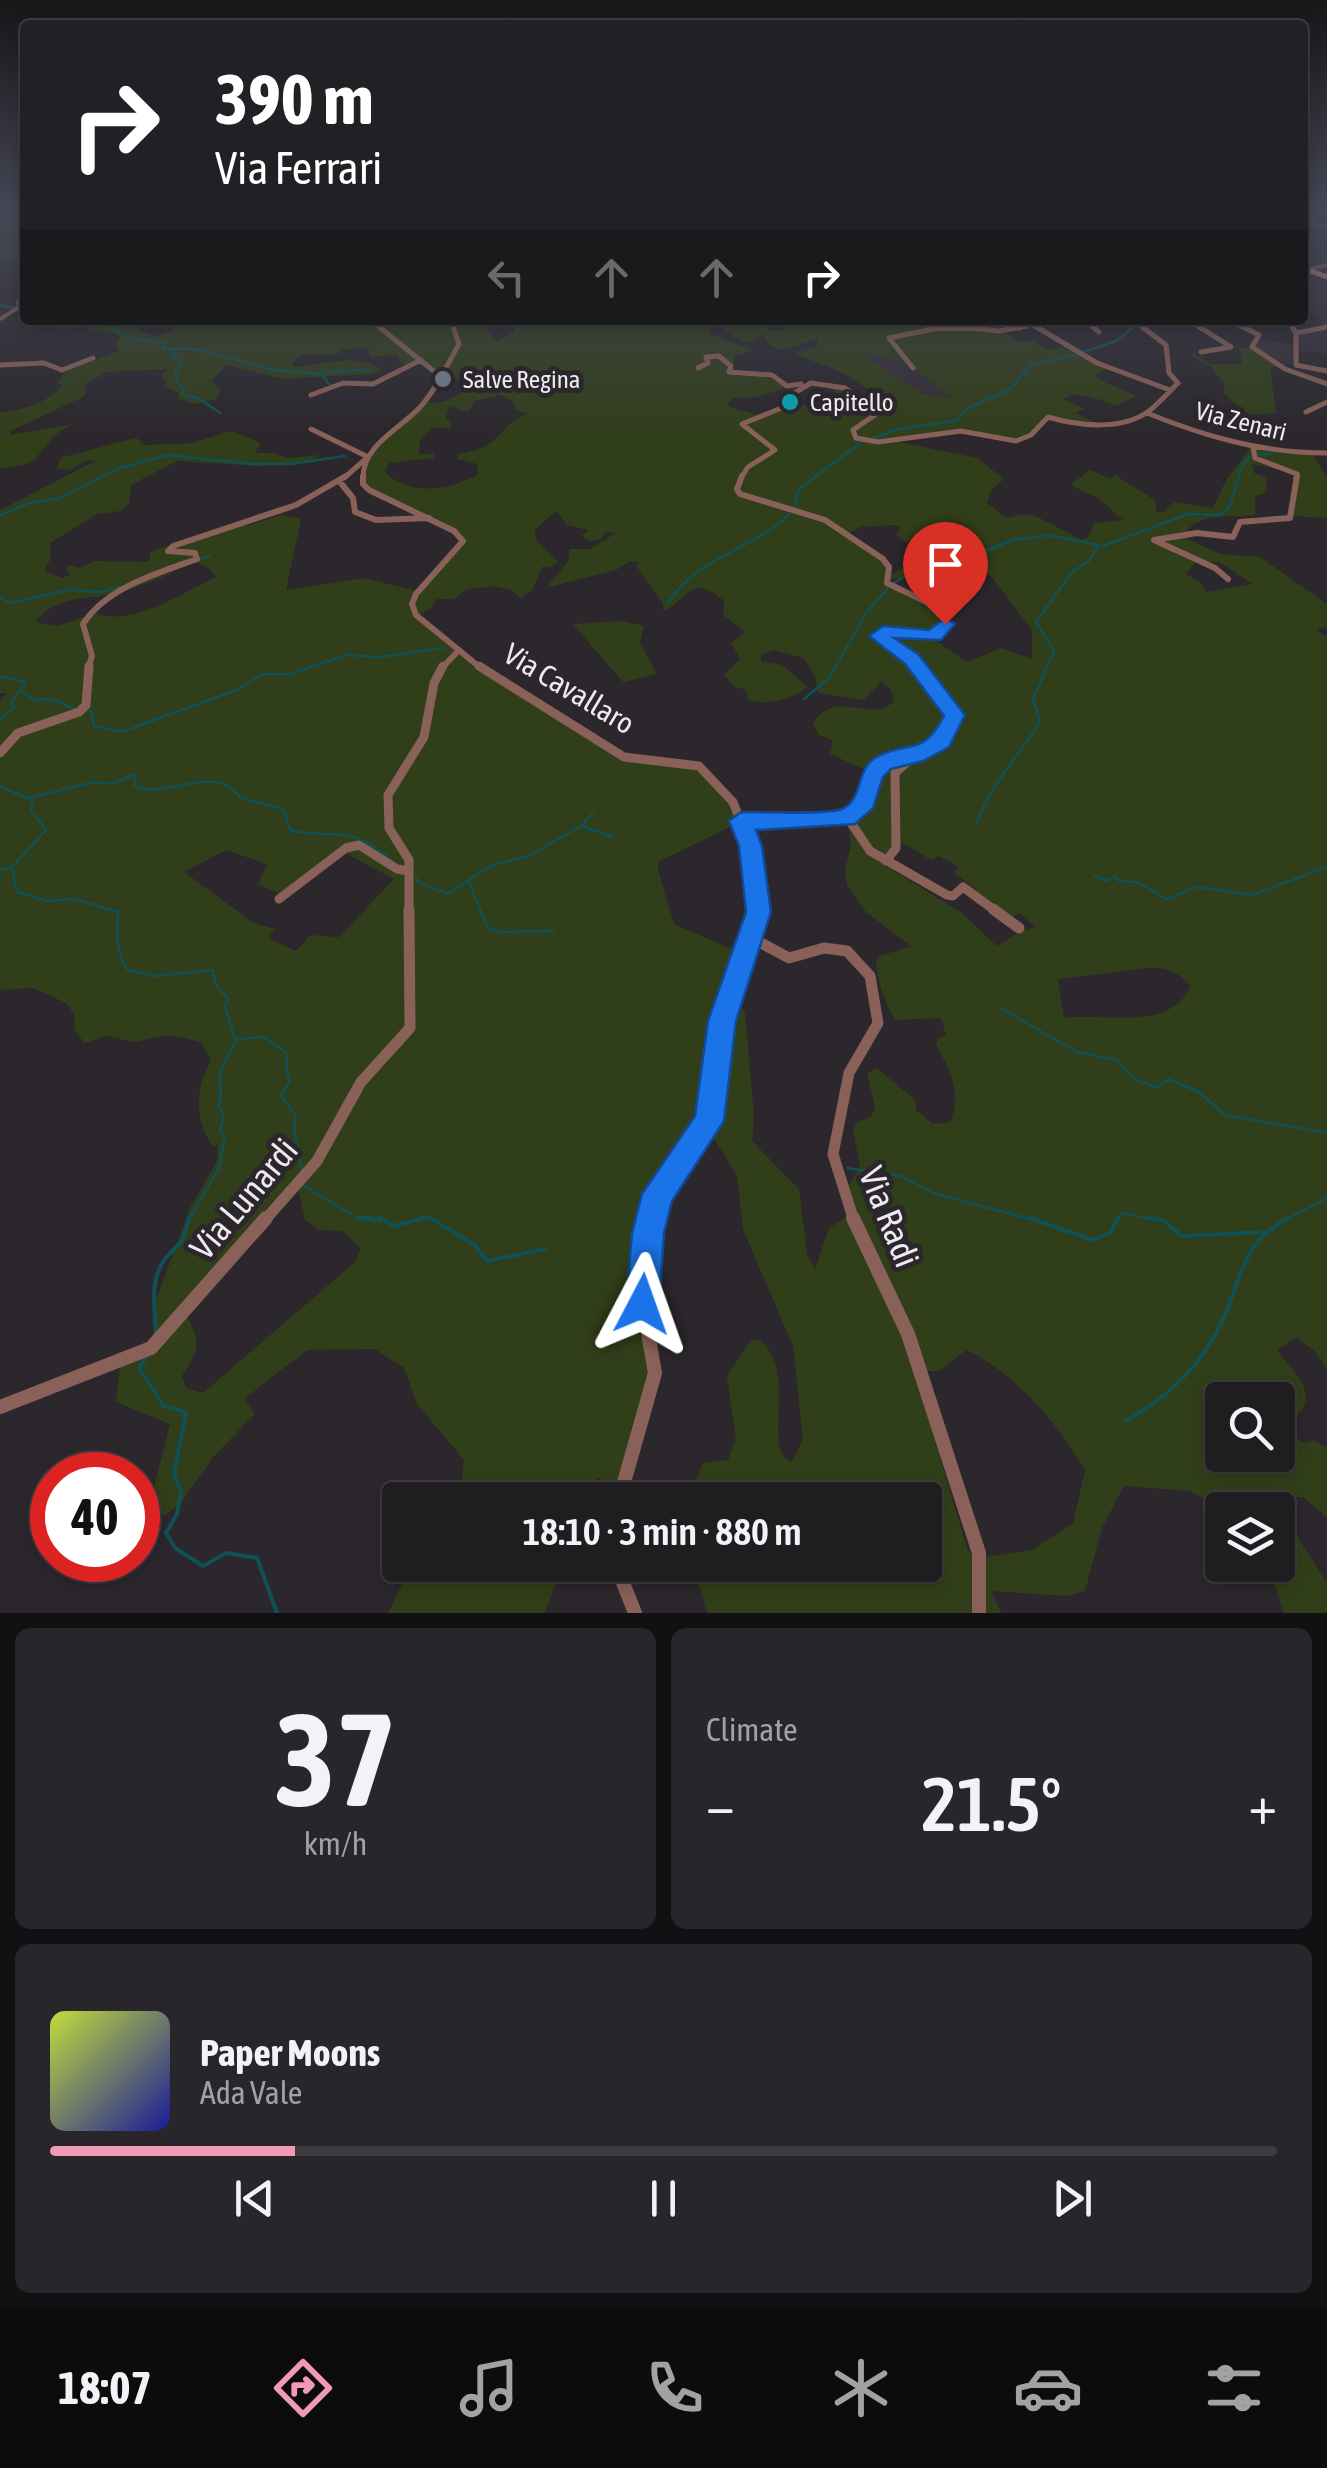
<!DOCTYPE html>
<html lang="en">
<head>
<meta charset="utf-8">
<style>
	:root { --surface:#201d21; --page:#28262a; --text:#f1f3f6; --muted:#a2a2a5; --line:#3d3b3f; --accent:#f09ab5 }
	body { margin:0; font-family:"Asap Condensed",sans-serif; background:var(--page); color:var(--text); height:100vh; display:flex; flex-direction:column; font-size:38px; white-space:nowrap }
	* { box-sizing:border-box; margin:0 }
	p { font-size:32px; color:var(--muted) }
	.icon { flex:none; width:55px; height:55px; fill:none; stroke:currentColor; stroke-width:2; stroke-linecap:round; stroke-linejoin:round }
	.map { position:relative; height:1613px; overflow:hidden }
	.sheet { display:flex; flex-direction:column; gap:15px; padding:15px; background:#121012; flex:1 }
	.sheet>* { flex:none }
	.guide { position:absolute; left:20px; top:20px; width:1288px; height:305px; border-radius:10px; box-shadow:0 5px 15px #0003,0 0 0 2px var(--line); background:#202124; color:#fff; overflow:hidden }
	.buttons { position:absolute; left:1205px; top:1382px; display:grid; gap:20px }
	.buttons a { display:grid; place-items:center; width:90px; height:90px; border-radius:10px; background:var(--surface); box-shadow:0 5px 15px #0003,0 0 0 2px var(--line); font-size:50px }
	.speed { position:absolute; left:30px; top:1452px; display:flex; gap:20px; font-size:50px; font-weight:700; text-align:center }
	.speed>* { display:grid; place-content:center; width:130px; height:130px; border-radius:50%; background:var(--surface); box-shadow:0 5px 15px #0003,0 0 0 2px var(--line); line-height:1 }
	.speed .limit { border:15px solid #d22; background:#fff; color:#111 }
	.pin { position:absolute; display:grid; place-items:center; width:85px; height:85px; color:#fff; margin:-102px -42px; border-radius:50% 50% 50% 0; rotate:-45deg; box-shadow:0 0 10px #0007 }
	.pin .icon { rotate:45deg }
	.me { position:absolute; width:110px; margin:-55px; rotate:4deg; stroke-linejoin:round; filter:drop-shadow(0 0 8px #0008) }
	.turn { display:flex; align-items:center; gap:35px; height:210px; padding:0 30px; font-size:45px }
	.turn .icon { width:130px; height:130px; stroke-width:2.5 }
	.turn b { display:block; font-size:70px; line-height:85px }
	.lanes { display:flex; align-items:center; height:95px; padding:0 30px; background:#0003; justify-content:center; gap:50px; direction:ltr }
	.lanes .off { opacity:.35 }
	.big { font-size:75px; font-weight:600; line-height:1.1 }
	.sheet .widget { flex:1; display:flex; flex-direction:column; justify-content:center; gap:15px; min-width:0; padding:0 35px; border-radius:15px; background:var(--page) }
	.sheet .dial { align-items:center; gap:0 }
	.dial b { font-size:130px; line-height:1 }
	.song { display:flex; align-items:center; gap:30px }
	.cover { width:120px; height:120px; border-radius:15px; background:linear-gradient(135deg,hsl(70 70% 55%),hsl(240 70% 35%)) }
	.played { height:10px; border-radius:5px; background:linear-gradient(90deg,var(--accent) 20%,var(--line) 20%) }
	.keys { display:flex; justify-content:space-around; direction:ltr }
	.heat { display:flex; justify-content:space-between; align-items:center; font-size:55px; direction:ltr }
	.sheet .tiles { flex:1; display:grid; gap:15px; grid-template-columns:1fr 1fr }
	.widget:last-child { grid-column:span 2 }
	.trip { position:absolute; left:382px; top:1482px; width:560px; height:100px; border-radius:10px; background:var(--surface); box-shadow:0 5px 15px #0003,0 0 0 2px var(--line); font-weight:600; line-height:100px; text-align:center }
	.menu { display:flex; height:160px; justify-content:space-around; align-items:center; background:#0d0c0d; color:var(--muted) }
	.menu .icon { width:70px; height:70px }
	.menu .selected { color:var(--accent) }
	.menu b { font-size:45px; color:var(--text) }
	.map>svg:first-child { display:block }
	.built { fill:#362e39 }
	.green { fill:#313e1a; fill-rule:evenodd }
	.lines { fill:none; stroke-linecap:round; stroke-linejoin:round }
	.stream-far1 { stroke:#105155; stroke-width:2.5 }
	.stream { stroke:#105155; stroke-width:4 }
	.canal { stroke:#105155; stroke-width:4 }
	.minor-far5 { stroke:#896158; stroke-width:4 }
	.minor-far4 { stroke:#896158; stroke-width:5 }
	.minor-far3 { stroke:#896158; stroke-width:6 }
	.minor-far2 { stroke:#896158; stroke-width:9 }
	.minor-far1 { stroke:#896158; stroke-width:11 }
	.minor { stroke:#896158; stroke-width:14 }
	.major { stroke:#ea9785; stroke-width:5 }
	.route { fill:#1a73e8; stroke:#114b97; stroke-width:2.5 }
	.worship-dot { fill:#6b7280; stroke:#2b272c; stroke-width:4 }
	.culture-dot { fill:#0f9aa8; stroke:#2b272c; stroke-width:4 }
	.labels { text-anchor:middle; stroke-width:10; stroke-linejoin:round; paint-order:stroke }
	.far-poi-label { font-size:25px; fill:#edebef; stroke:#2b272c; text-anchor:start }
	.far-street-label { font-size:25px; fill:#edebef; stroke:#2b272c }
	.street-label { font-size:30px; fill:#edebef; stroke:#2b272c }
	.near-street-label { font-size:35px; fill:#edebef; stroke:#2b272c }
</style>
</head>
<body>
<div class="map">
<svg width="1327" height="1613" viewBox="0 0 1327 1613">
	<rect width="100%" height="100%" fill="#2b272c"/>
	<path class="built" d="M1302 210H1327V354L1295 350 1294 363 1279 366 1252 348 1258 340 1293 344 1295 332 1322 326 1303 302Z
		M873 354 909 363 953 398 918 391 863 356Z"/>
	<path class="green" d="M0 210 25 215V258L0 259Z
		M55 320C74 320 94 318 113 320 149 323 143 354 186 320H485V328L497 341 533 320H746L776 331 806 322 801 320H991L1017 342 1033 341 1048 350 1069 346 1105 368 1096 375 1100 380 1137 396 1116 406C1099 400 1080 389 1063 399L1085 409 1076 413 1096 423 1076 425 1046 415 1032 431 1013 439 966 430 885 439 977 458 1004 479 991 490 987 503 1006 518 1024 514 1038 517 1082 540 1088 537 1094 523 1123 520 1100 499 1070 485 1090 470 1110 479 1115 475 1155 500 1157 512H1164L1175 502 1213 508 1226 480 1251 447 1312 454 1327 477V518L1290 516 1295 479 1291 472 1252 464 1255 474 1267 477 1265 493 1255 496V515C1230 518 1196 511 1183 537L1220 554 1260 557 1327 604V626L1317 630 1327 636V1370L1315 1351 1296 1338 1277 1350C1288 1367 1320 1390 1299 1413L1281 1416C1285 1431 1292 1437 1306 1443L1314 1440 1327 1448V1517L1303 1497H1292L1279 1508 1327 1583V1613H1284L1268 1565H1278V1510H1227L1189 1491 1124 1486 1102 1528 1085 1591 1067 1596 991 1591 1001 1613H708L692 1565H925V1500H687L703 1463 728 1460 736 1439 727 1376 751 1340 759 1339C801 1376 759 1449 792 1462L803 1439 793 1346 743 1229 737 1176 707 1127 669 1172 643 1268 651 1369 624 1494 599 1478 582 1488 573 1500H459L464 1460 417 1404 404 1368 375 1349 307 1350 244 1399 255 1414 214 1456 181 1503 164 1516 149 1506 170 1424 116 1402 121 1356 154 1343 153 1308 191 1206 217 1161 218 1145 212 1146C194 1118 195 1088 211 1060L201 1042 169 1035 134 1042 107 1036 84 1043 75 1030 74 1014 66 1003 33 988 0 990V700L7 693H0V510L95 461 88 460 70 470 56 469 62 457C88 452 111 443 137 438L144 445 192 443 231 431 261 443 255 453H275L288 458 321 455 310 462 259 466 177 461 131 485 129 504 121 511 97 514 50 543 51 558 44 571 63 578 70 574 66 569 68 565 79 568 95 561 145 562 150 560V552L243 520 246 526 282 515 301 519 286 590 364 578 417 591 462 543 456 534 372 491 361 475 363 462 422 402C446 407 458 393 478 384L442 376 422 361 406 370 407 365 400 362 398 355 370 357 368 347 340 350 338 354H302L291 364 296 367C324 365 357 352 382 370L372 374 283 379 227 365 211 381 221 390 216 399 195 404 178 399 179 393 164 386 166 382 161 374 169 369 106 372 86 384 85 396 11 431 10 435 73 424C69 427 63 429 59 432 34 454 43 466 0 468V413C21 410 49 403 62 385L57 382 66 371 119 351 115 344 120 337 116 333 88 331 93 326 89 324 65 330ZM716 325 746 343 763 335 769 345 781 350 818 339 817 347 794 354C826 366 857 374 880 402L873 405 841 385 818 382 845 398 816 407 793 404 757 415 727 406 732 398 756 397 789 387 761 374 732 373 735 356 753 350 711 334 709 327ZM873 354 909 364 952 398 922 393 864 356ZM500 395 514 402 516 410 527 414C493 428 505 447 458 454L457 459 477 464 479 474C451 490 409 497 385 472L389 463 434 458V454H419L420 440 432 428H451V422L446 418 448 409 454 406 459 411H469L475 401ZM556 511 567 525 588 530 582 536 590 542 601 539 606 532 616 533 590 549H569V560L546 588 616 570 631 561 638 562 637 567 663 604V611C689 600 691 572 724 601L723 615 746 632 731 643 740 659 724 675 734 686 746 690 747 699C762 707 797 699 807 686L782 665 761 661V654L774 650 804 658 815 677 818 693 863 700 881 682 891 690 894 702C864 724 839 687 813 723L818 734 833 741 830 754 873 773 866 798 847 819 851 846 845 869 847 885 866 912 911 946 877 957C874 973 886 1008 896 1020L941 1018 946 1035 938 1038 936 1044C949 1069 963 1094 950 1122L933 1124 916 1110V1101L877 1068 867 1073 875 1107 871 1117 857 1122 853 1130 860 1167 848 1187 846 1217 829 1228 815 1269 807 1254 799 1189 752 1141 754 1116 745 1012 729 993 746 949 729 948 674 924 658 870V862L744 820 697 766 616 753 472 661 417 617 432 607 436 599H454L466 590 493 586 511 590 521 598 533 589 543 566 550 568 558 562 535 538V530ZM896 525 900 528 896 534 906 543 912 539 932 556 889 575 888 563 848 534 861 527ZM194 561 210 569 216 577C179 594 134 627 95 613L58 626 35 622C59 593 88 601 121 592 146 585 171 574 194 561ZM1196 562H1219L1252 584 1206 592 1201 583 1186 574ZM975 568 992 577 1032 630V659L1001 648 967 662 929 636 942 629 943 611C926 599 895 599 888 579L939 576 965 582 964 573ZM901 842 931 860 939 856 959 867 954 872 1011 919 1019 913 1036 928 1021 931 997 946 962 913 886 866ZM226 850 267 864 258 884 288 898 345 853 394 879 339 937 310 935 296 951 268 938 275 929 254 923 184 872ZM1149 968C1169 968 1177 972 1191 986 1169 1033 1104 1012 1064 1018L1058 979ZM297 1183 305 1220 320 1230 343 1231 361 1249 354 1263 203 1393 186 1388 182 1376C203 1346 199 1339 183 1308ZM967 1350C1016 1374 1057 1423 1085 1470L1073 1523 1032 1550 979 1558 968 1551 914 1371H938ZM1222 1400H1278V1455H1222Z
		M1239 348H1252L1279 366 1270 368 1276 413 1249 415 1223 393 1225 385 1211 367 1193 357 1190 351 1210 364H1242Z
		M623 621 644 626 640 643 657 674 623 682 573 624Z
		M440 1565H563L545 1613H388L404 1580 437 1570Z"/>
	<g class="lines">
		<path class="stream-far1" d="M0 229 25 220
			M1302 241 1327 237
			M0 253 25 251
			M1302 254 1311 261 1308 266
			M0 305 14 308
			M70 320 101 321 129 338 163 343V349H195L274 370 321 374 331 386
			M1141 323 1148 320
			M515 330 529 320
			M171 352 182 364 175 372 178 384 185 390 182 394 200 399 220 413
			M1083 352 1116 341 1136 325
			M324 373 371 369
			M872 439 899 429 958 420 965 410 1010 389 1031 365 1076 355
			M1256 455 1273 453
			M793 509 799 489 864 440
			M0 515 29 503 60 498 117 469 168 455 251 464H291L345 456
			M197 560 210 556
			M894 583 916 569 974 556 1013 540 1048 535 1103 546 1188 514 1220 515 1229 508 1243 464 1250 457
			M0 597 9 603 68 590 101 592 121 587
			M668 604C694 557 753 551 789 514
			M0 676 26 682 11 702 14 708 0 719
			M22 691 34 700 51 699 76 709
			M804 699 829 678 866 613 887 589
			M86 710 91 711 94 726 122 732 239 689 262 674H291L346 655 379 657 444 648
			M0 787 32 800 31 810 46 830 12 867 17 892 47 901 75 899 118 912C117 934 115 952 128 970L155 976 213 970 216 985 228 999 225 1007 235 1040 264 1037 288 1054 286 1068 290 1080 281 1096 296 1116 294 1127 301 1169
			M29 798 94 782 113 784 134 774 135 786C171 800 213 761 241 798L283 809 291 831C344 839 352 824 395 864
			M976 824C992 781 1017 760 1040 721L1033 700 1054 651 1036 622 1073 571 1089 561 1097 548
			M581 826 593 813
			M0 870 12 867
			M1094 876 1106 881 1115 876 1119 881 1137 882 1167 899 1196 887 1252 895 1327 867
			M416 878 421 884 448 894 490 866 528 856 581 826 613 837
			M468 879 487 927 499 932 555 931
			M1002 1009 1077 1052 1117 1060 1134 1079 1157 1088 1168 1079 1199 1092 1225 1115 1327 1133
			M847 1168 901 1176 933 1193 1037 1221
			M304 1186 359 1219 385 1221
			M188 1221 219 1168 225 1136 220 1131 224 1117 218 1105C224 1091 218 1085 221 1071 224 1059 234 1052 235 1040
			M415 1221 429 1217 433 1221
			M1117 1221 1121 1213 1163 1221
			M1283 1221 1327 1198"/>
		<path class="stream" d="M358 1218H373
			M380 1218 395 1226 424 1218
			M430 1218 475 1245 487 1261 545 1249
			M1029 1218 1093 1240 1110 1233 1118 1218
			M1149 1218 1164 1221 1182 1236 1265 1232
			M156 1332C155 1309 149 1279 165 1259 182 1239 182 1247 189 1218
			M145 1359 139 1368 164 1406 186 1412 174 1474 181 1492 177 1514 166 1533 175 1548 203 1566 226 1553 257 1558 277 1613
			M1125 1421C1168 1398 1202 1365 1222 1321 1244 1275 1238 1247 1288 1218"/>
		<path class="canal" d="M1304 220 1327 230"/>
		<path class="minor-far5" d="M1302 218 1327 228
			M1308 270 1327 265
			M0 319 19 307 18 302 25 296
			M370 320 381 329
			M451 320 454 329
			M1025 320 1039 329
			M1084 320 1095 329
			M1188 320 1202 329
			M1229 320 1246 329
			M1288 320 1293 329
			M928 329H975
			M1019 329 1039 320
			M1145 329 1140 325 1155 320
			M1319 329 1327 327"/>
		<path class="minor-far4" d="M378 326 441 377
			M951 326 999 331 1027 326
			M1035 326 1097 363 1170 390
			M1092 326 1099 332
			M1198 326 1231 347 1201 352
			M1241 326 1259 335 1252 347 1285 369 1327 384
			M1292 326 1296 333
			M1296 333V365L1327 371
			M1296 333 1327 327
			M0 365 44 363 62 370 93 358
			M698 368 708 363 706 357 719 356 731 366 729 372 772 375 787 386 801 384
			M913 368 889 338 948 326
			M311 395 343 383 373 384 421 360
			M1306 412 1327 402
			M1147 413C1206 437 1263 453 1327 453
			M311 429 366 456
			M1253 447 1255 458 1297 474 1296 478
			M344 478 369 456
			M363 478C363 444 401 429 421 406 437 388 447 365 459 344L453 326
			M741 478 748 467 775 450 742 424 791 404V395L811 383 845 388 875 409V415L853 430 856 438 878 442 961 431 1016 441 1031 435 1048 417C1078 426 1122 431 1149 411 1159 403 1169 392 1178 383L1169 373 1166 345 1141 326"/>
		<path class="minor-far3" d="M363 476V484L369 490 454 531 463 541 416 594 412 604 416 615 482 669
			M742 476 737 489 740 494 825 520 883 559 889 567 887 583 939 608 945 624 934 636 883 632 878 636 912 659 919 669
			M340 482 353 498 355 512 376 520 429 518
			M1228 579 1215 568 1154 540 1197 533 1233 537 1240 522 1290 518 1297 476
			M88 669 92 656 83 624C107 587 158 573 197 559L195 553 168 551 173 546 296 505 346 476
			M441 669 459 650"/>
		<path class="minor-far2" d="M479 666 624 757 699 766 733 802 750 846 759 912
			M0 753 18 733 79 712 86 705 89 666
			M847 817 870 851 947 895 953 896 963 887 997 912
			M741 821 847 817C864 804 863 783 878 769 906 741 936 763 954 715L918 666
			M886 861 896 848 895 773 913 757
			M279 899 346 848 359 845 397 869 409 871
			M409 912V860L389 828 388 795 424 737 434 683 443 666"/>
		<path class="minor-far1" d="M993 909 1019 928
			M752 938 789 958 824 948 847 951 870 976 878 1023 849 1073 833 1154 854 1221
			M264 1221 317 1161 361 1082 410 1028 409 909
			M651 1221 658 1194 709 1121 722 1021 759 909"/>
		<path class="minor" d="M853 1218 908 1334 979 1553V1613
			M0 1407 151 1348 266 1218
			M619 1500 655 1373 643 1304 652 1218
			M616 1565 635 1613"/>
		<path class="major" d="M1302 268 1327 277"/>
	</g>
	<linearGradient id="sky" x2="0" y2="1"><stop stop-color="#181518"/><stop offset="0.48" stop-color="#444756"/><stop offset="1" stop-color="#444756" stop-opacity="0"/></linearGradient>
	<rect width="1327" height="436" fill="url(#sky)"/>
	<path class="route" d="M945 618 955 624 941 640 894 638 919 655 965 715 949 747 923 761 891 769 883 777 873 808 855 824 756 830 762 846 771 912 736 1021 724 1121 672 1201 664 1233 659 1304 654 1316 642 1321 631 1316 626 1304 632 1233 642 1194 695 1116 708 1021 746 912 739 846 729 821 741 812C761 812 827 815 842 809 863 800 856 770 875 758 907 739 922 759 944 716L905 664 869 636 883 626 929 630Z"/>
	<circle class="worship-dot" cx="443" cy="379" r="10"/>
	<circle class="culture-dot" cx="790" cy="402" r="10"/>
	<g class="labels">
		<g class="far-poi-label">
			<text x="463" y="388">Salve Regina</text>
			<text x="810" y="411">Capitello</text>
		</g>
		<g class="far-street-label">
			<text transform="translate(1241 421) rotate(14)" y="9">Via Zenari</text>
		</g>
		<g class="street-label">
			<text transform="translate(569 689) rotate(31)" y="10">Via Cavallaro</text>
		</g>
		<g class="near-street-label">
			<text transform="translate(244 1199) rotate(-50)" y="12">Via Lunardi</text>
			<text transform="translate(889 1217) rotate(68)" y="12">Via Radi</text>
		</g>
	</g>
</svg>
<div class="buttons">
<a><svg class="icon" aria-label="search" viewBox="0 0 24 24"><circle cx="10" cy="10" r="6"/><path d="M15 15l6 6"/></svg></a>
<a><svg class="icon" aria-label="layers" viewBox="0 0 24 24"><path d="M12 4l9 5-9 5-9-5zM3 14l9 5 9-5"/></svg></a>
</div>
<div class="speed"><div class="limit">40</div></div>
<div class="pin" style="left:945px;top:624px;background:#d93025"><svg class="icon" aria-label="arrive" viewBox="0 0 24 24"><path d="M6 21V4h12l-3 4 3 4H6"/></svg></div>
<svg class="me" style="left:642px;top:1304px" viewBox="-20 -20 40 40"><path d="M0-17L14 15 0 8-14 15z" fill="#1a73e8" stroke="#fff" stroke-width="4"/></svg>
<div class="trip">18:10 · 3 min · 880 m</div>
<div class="guide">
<div class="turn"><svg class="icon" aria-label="right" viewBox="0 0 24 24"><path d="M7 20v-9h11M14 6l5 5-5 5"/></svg><div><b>390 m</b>Via Ferrari</div></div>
<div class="lanes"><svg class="icon off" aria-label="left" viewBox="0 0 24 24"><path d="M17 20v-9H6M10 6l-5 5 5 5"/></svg><svg class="icon off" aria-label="ahead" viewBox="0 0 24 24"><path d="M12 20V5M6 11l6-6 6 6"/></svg><svg class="icon off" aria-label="ahead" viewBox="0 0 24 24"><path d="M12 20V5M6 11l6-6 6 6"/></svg><svg class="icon" aria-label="right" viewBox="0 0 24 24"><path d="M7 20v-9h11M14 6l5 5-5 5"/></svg></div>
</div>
</div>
<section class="sheet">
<div class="tiles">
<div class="widget dial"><b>37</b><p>km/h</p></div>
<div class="widget"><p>Climate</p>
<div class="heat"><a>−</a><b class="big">21.5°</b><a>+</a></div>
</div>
<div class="widget">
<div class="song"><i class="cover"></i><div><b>Paper Moons</b><p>Ada Vale</p></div></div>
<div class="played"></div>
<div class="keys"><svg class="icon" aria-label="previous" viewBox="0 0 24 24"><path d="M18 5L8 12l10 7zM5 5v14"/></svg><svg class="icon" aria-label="pause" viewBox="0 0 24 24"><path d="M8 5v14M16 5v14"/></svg><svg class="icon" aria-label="next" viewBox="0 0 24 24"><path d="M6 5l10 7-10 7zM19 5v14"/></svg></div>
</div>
</div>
</section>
<nav class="menu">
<b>18:07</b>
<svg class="icon selected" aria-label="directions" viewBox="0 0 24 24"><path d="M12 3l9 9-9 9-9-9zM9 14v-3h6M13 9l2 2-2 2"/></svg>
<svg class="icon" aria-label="music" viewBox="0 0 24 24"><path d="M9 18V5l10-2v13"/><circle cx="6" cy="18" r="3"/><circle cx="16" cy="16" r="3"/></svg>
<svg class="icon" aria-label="phone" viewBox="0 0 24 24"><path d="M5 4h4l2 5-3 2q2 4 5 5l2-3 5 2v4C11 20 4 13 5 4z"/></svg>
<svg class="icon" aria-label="climate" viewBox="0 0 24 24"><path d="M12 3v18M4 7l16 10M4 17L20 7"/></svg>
<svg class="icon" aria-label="car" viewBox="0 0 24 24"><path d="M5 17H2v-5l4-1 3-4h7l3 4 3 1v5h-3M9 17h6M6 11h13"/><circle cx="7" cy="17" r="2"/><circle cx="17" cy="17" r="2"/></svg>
<svg class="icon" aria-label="filters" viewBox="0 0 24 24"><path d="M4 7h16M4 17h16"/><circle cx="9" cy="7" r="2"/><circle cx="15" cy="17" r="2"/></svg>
</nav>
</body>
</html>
